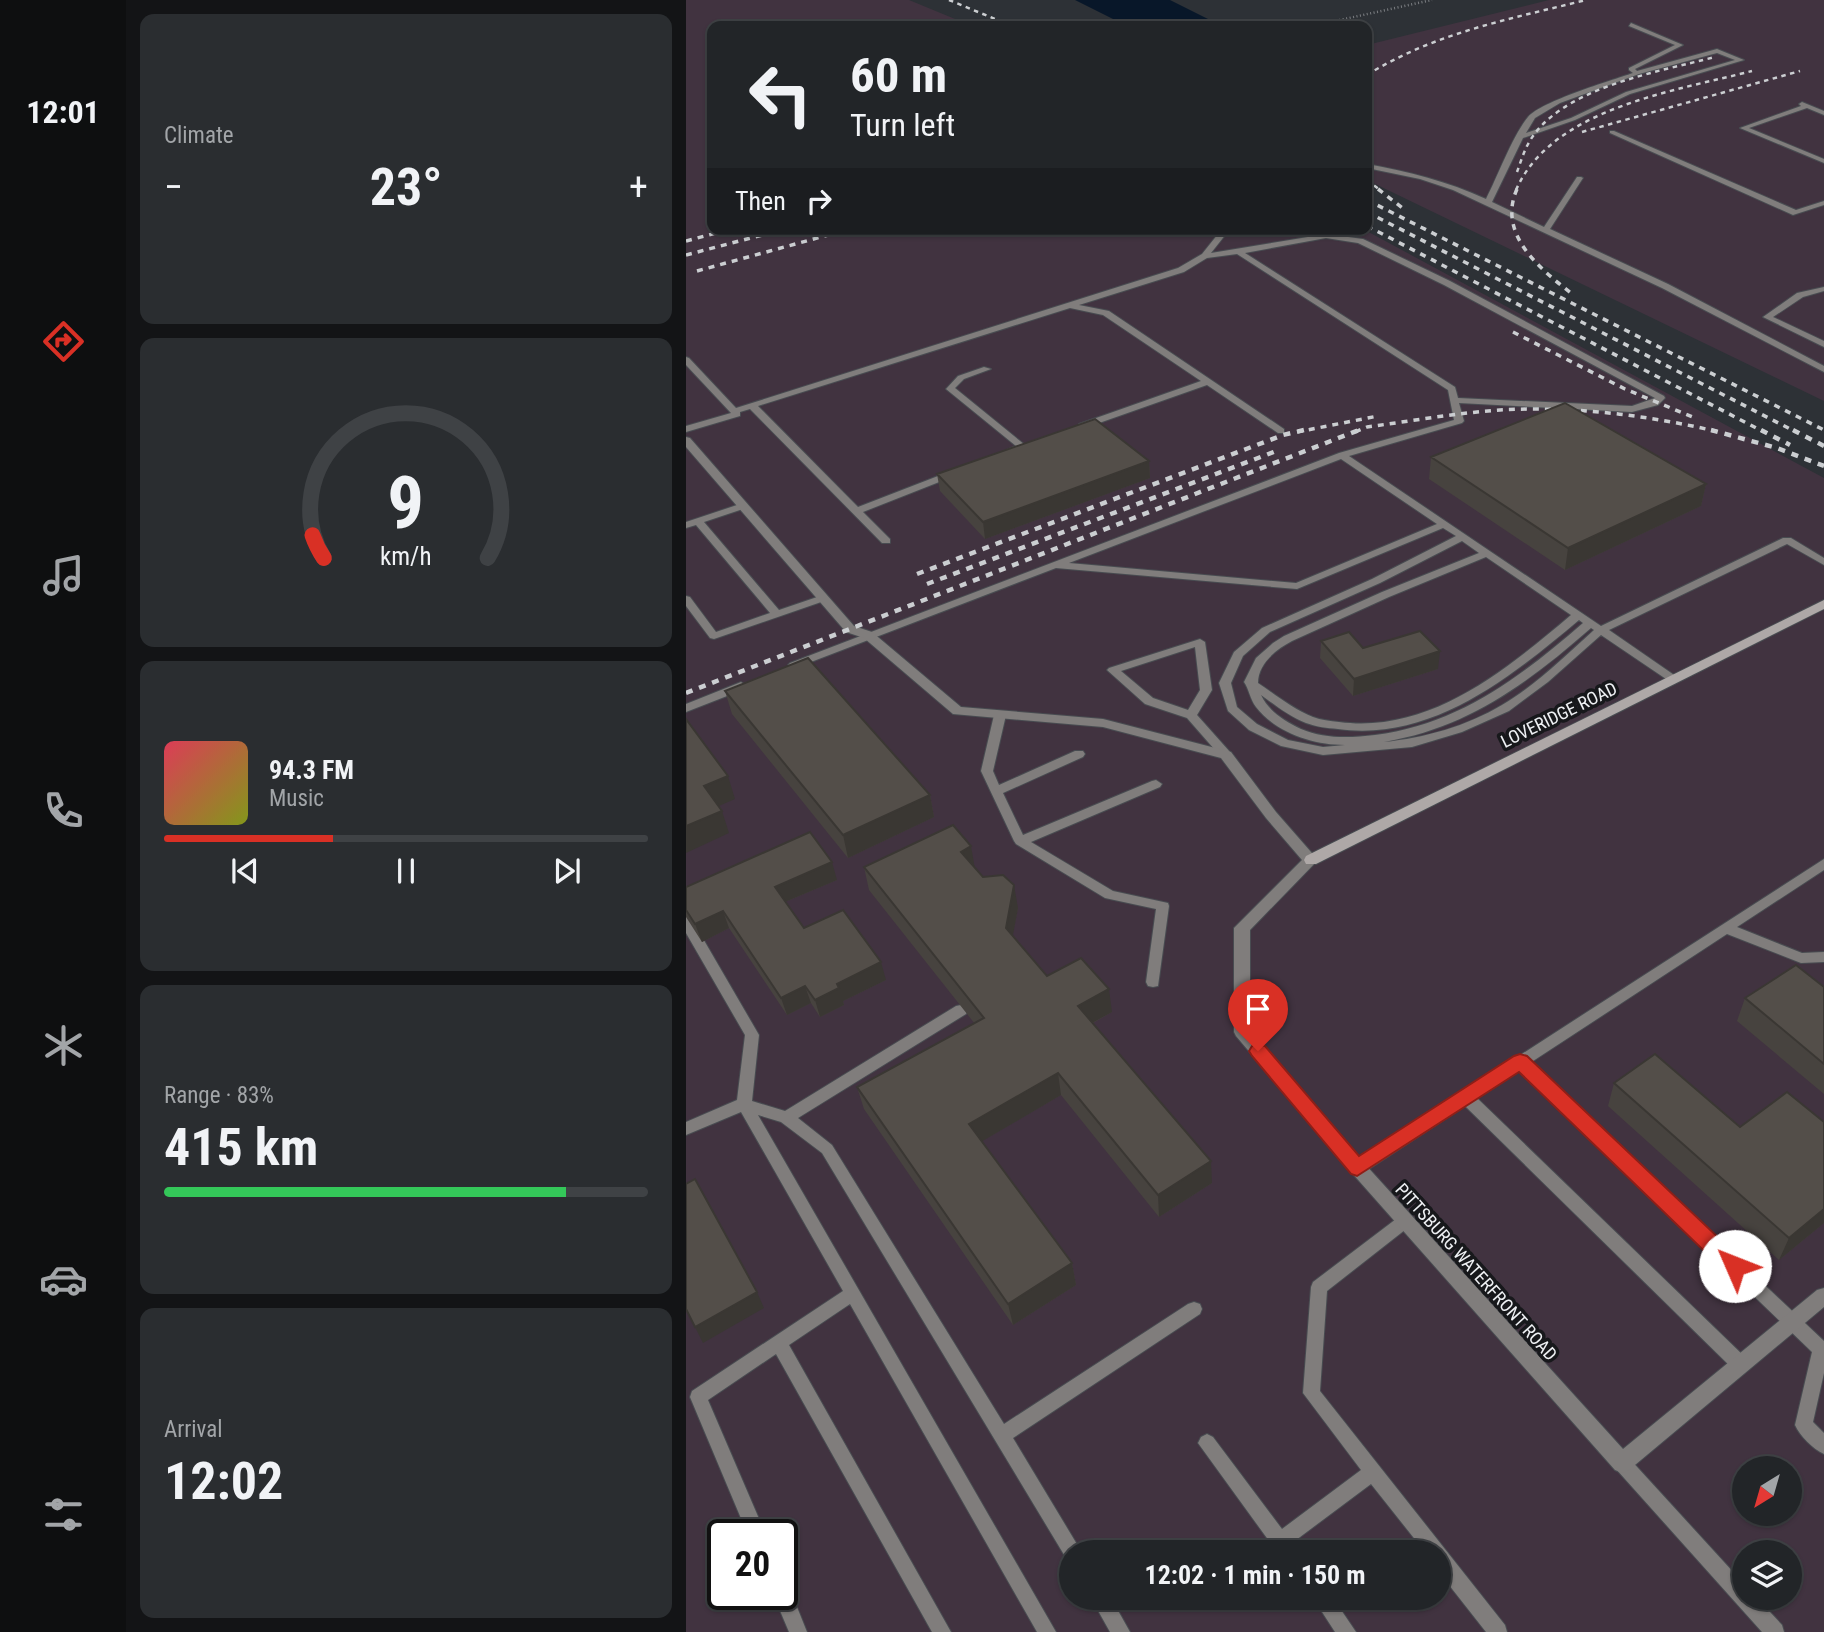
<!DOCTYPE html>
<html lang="en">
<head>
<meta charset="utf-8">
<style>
	:root { --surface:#222528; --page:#2a2d30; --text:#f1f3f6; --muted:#a2a5a8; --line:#3f4245; --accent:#d93025 }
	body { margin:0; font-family:"Roboto Condensed",sans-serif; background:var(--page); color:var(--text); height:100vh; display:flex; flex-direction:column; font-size:26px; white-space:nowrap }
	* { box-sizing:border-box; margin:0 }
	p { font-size:23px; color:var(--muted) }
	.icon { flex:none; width:38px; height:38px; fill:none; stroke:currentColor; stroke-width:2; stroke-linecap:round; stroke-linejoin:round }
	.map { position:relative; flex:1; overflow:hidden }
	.side { display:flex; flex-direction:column; gap:14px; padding:14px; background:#131416; width:560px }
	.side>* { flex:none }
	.guide { position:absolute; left:21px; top:21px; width:665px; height:214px; border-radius:14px; box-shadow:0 2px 5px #0004,0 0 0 2px var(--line); background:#222528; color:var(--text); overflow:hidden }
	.needle { width:46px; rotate:217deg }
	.tools { position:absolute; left:1046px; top:1456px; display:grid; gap:14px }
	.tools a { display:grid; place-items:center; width:70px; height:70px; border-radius:50%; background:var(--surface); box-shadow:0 2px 5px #0004,0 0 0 2px var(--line); font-size:35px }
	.speed { position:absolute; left:21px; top:1519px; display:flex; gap:14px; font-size:35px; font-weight:700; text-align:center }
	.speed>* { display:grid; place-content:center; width:91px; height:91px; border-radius:50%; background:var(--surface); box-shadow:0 2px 5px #0004,0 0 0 2px var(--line); line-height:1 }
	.speed .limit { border:4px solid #111; border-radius:10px; background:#fff; color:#111 }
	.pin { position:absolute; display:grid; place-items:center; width:60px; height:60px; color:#fff; margin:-72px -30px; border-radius:50% 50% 50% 0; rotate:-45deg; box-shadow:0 0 7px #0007 }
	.pin .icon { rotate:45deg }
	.me { position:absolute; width:77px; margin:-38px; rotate:314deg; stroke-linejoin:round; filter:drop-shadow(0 0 5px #0008) }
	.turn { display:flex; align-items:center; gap:24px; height:147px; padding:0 28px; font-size:32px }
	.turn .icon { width:91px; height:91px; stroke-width:2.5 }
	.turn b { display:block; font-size:49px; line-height:60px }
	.then { display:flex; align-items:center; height:66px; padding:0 28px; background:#0003; gap:14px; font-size:26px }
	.big { font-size:52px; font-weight:700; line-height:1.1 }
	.side .card { flex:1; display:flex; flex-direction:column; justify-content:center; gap:10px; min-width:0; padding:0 24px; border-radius:14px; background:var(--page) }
	.side .dial { align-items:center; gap:0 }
	.dial svg { height:182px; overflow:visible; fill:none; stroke:var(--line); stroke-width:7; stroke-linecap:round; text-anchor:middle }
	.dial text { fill:var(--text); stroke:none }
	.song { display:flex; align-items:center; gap:21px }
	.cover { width:84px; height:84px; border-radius:10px; background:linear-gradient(135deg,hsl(350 70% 55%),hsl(70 70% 35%)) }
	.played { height:7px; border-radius:4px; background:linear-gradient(90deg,var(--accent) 35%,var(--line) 35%) }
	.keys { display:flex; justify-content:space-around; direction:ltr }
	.heat { display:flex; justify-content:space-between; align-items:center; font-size:38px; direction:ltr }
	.charge { height:10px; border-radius:5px; background:linear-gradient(90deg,#34c759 83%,var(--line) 0) }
	.trip { position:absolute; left:373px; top:1540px; width:392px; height:70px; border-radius:35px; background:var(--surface); box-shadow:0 2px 5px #0004,0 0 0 2px var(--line); font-weight:700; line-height:70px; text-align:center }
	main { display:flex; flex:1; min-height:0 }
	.menu { display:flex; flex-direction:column; width:126px; justify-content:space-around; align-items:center; background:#0e0f10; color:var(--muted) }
	.menu .icon { width:49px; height:49px }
	.menu .selected { color:var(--accent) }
	.menu b { font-size:32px; color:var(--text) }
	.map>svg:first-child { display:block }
	.industrial { fill:#413340; fill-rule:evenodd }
	.water { fill:#081729 }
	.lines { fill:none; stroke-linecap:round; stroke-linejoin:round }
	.lane-casing { stroke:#484c51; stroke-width:2 }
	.street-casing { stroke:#484c51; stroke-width:2 }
	.secondary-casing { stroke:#484c51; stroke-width:2 }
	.path { stroke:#7c7f83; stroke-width:2.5; stroke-dasharray:1 2.5; stroke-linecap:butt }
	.lane { fill:#807d7c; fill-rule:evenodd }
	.street { fill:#807d7c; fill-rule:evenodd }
	.secondary { fill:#aea8a7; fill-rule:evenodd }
	.rail-far2 { stroke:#cbced1; stroke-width:2.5; stroke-dasharray:4.5 4.5; stroke-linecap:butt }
	.rail-far1 { stroke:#cbced1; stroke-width:3.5; stroke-dasharray:6 6; stroke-linecap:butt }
	.rail { stroke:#cbced1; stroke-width:4.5; stroke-dasharray:7 7; stroke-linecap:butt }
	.wall { fill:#47433f }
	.shaded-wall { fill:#3a3733 }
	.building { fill:#534e49; stroke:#3a3733; stroke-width:2 }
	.route { fill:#d93025; stroke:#8d1f18; stroke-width:2 }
	.labels { text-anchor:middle; stroke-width:7; stroke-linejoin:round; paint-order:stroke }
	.street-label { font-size:18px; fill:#eff1f4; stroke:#17181b }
</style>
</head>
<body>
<main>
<nav class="menu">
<b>12:01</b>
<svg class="icon selected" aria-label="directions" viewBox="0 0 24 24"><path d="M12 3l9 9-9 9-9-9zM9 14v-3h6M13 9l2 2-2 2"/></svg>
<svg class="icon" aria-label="music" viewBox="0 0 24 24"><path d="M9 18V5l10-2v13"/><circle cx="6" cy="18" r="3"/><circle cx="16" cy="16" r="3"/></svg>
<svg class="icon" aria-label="phone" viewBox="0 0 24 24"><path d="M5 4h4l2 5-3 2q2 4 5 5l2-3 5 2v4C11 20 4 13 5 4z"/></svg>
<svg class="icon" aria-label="climate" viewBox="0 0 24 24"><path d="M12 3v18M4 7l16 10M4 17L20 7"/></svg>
<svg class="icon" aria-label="car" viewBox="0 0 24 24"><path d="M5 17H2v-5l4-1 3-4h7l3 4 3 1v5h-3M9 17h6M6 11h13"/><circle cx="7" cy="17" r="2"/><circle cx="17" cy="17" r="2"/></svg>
<svg class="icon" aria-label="filters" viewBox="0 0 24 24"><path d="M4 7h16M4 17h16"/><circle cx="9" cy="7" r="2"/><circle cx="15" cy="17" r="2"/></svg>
</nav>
<section class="side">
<div class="card"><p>Climate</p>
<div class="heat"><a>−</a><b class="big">23°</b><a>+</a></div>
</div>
<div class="card dial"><svg viewBox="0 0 100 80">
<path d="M14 69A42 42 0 1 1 86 69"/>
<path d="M14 69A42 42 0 0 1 9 59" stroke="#d93025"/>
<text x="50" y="56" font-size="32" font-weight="700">9</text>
<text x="50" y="72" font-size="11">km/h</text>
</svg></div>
<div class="card">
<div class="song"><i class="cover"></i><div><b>94.3 FM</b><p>Music</p></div></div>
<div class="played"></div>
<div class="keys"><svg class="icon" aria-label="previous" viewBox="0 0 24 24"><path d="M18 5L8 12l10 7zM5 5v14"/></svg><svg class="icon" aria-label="pause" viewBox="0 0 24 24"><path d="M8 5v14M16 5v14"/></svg><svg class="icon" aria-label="next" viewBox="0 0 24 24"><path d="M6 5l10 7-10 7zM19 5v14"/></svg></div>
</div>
<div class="card"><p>Range · 83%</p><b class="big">415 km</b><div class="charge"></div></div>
<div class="card"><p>Arrival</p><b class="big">12:02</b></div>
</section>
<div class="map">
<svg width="1138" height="1632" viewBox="0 0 1138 1632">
	<rect width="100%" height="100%" fill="#2d3136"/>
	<path class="industrial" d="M0 0H223L286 26H26V229H677L1138 478V1632H0ZM1059 1468H1104V1514H1059ZM37 1535H96V1594H37ZM385 1552H752V1598H385ZM1059 1552H1104V1598H1059Z
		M863 0H1138V401L681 180V45Z"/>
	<path class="water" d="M389 0H484L536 26H441Z"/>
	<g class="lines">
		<defs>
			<path id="lane" d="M945 23 997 45 949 69 951 71 1031 49 1058 60 944 94 889 120 837 138 806 202 858 227 891 177H895L897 178 864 229 982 284 1138 366V372L976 288 767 190 734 179 681 168V164C723 172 761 181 800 199 812 176 826 137 842 117 856 101 924 81 947 73L943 70V68L989 45 943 26ZM1031 53 1049 60 940 92 885 118 840 133 849 118 874 103 953 74Z
				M1116 102 1138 111V115L1121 108 1063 128 1138 159V163L1054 128 1115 106 1113 104Z
				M924 131H928L1110 210 1138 201V205L1107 215 924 133Z
				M536 229H544L525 253 640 234 677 239 764 281 978 396 979 398 972 405 946 412 773 403 778 421 776 423 663 456 915 626 1097 538H1105L1138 558V565L1101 544 923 630 991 677 993 679 991 681H983L915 635 862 682 823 711 776 732 726 747 637 755 595 746 563 730 542 711 533 683 548 652 576 628 686 579 770 536 757 528 611 589 370 568 112 667H104L102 665 104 663 653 453 768 420 762 390 551 254 521 258 498 272 393 305 423 311 598 429V433H592L521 385 399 428H393V424L515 381 417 315 384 308 72 406 172 507 265 471H271V475L177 512 204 539V543H196L64 409 54 412V416L0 432V426L45 413 0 365V357L3 358 50 408 492 268 516 254ZM640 238 672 243 758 285 969 398 946 406 772 398 769 387 559 253ZM655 459 751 524 610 583 383 563ZM776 541 793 553 696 592 598 636 587 643 570 658 558 682C563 689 564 699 570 707 590 733 627 745 659 745L637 747 602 740 571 724 551 707 545 683 557 656 584 632 694 583ZM800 557 885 615C820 670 744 734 653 722 644 721 635 720 627 717 607 709 590 695 572 683 572 663 591 649 606 641L703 597ZM893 620 897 623C836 676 772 725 689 735 664 738 638 739 615 729 599 721 583 712 575 695 589 705 604 717 620 723 631 727 641 728 652 729 746 742 825 677 893 620ZM905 628 908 630C879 656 850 685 816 705 781 726 738 738 698 742 782 728 842 683 905 628Z
				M1138 287V291L1117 297 1087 317 1138 341V347L1077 317 1111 293Z
				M298 367 305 369 278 379 269 388 339 445V449L327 454H321V450L330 446 260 389 272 376Z
				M57 503 60 504V508L18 522 93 610 137 595 142 598 141 600 28 639 24 638 0 606V596L4 597 30 632 84 613 10 525 0 528V522Z
				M514 639 519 642 526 690 511 715 544 752 546 755 544 758H536L501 718 459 704 421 670 423 668ZM509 647 514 690 502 710 467 698 435 671Z
				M55 682 61 686 59 689 0 712V704Z
				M314 711 320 715 307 771 313 785 389 751H397L399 754 397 757 317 793 337 835 466 781 470 780 476 784 474 787 345 842 427 891 482 903 483 906 472 986 467 987 462 986 460 982 470 909 419 898 330 844 328 841 295 771 308 715Z
				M1138 859V870L1051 927 1116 953 1138 952V962L1115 963 1041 934 844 1063 1138 1341V1373L1127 1422 1138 1433V1454C1127 1449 1114 1436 1109 1425L1126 1352 833 1070 791 1098 1060 1358 1062 1364 1060 1370 1054 1372 1048 1370 779 1106 677 1173 672 1174 667 1173 664 1168 667 1163Z
				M0 916 5 918 73 1035 66 1101 99 1111 270 1006 275 1005 280 1006 282 1010 280 1014 112 1118 146 1145 318 1424 502 1304 508 1302 514 1304 516 1309 514 1314 327 1438 392 1546 395 1552H385V1561L380 1558 136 1153 95 1122 72 1115 370 1632H351L164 1304 103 1345 265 1632H246L90 1354 22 1400 80 1535H62L4 1397 6 1391 157 1291 55 1112 0 1135V1122L51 1100 59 1035 0 933Z
				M719 1214 724 1216 727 1221 724 1226 641 1291 634 1391 819 1625 821 1632H800L752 1571V1552H739L685 1484 606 1543 611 1552H591L512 1443 515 1437 521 1434 527 1437 596 1529 675 1470 617 1393 625 1287 627 1282 714 1216Z
				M936 1454 942 1457 1059 1585V1598H1071L1096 1625 1098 1632H1076L930 1469 927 1463 930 1457Z
				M96 1585 103 1587 121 1632H103L87 1594H96Z
				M405 1598H425L444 1632H424Z
				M627 1598H647L670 1632H649Z"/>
			<path id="street" d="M0 437 4 438 168 626 186 632 275 707 417 719 545 752 590 812 632 860 564 930V1030L678 1163 937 1449 1131 1290 1138 1288V1307L943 1470 936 1473 929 1470 666 1173 550 1036 548 1032V928L616 860 580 818 535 758 417 727 267 714 178 638 160 632 0 447Z"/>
			<path id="secondary" d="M1138 600V609L630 864H620L618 860 620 856Z"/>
		</defs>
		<use href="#lane" class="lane-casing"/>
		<use href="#street" class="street-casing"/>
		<use href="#secondary" class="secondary-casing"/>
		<path class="path" d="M626 26 746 0"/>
		<use href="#lane" class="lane"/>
		<use href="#street" class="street"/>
		<use href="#secondary" class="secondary"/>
		<path class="rail-far2" d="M263 0 326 26
			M681 75C748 33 824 19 900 0
			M896 132 1114 71
			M831 172C834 164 837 154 841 146 870 88 972 72 1029 57
			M681 180 694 190
			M830 190C866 108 989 91 1066 71"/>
		<path class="rail-far1" d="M692 189 719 210
			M831 189C811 234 853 268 885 293
			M681 200 1138 430
			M681 212 1110 432
			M681 226 1078 432
			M0 241 45 229
			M0 255 99 229
			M11 271 164 229
			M827 332 939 389 1009 418
			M611 432 692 416
			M669 432 681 427C725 421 770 413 814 410 887 406 962 415 1033 432"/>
		<path class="rail" d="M1025 430 1091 448 1138 466
			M1075 430 1104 445
			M1107 430 1138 446
			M231 574 597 435 618 430
			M241 584 593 450
			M0 693 673 430"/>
	</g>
	<path class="wall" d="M745 457 1020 484 1015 506 879 570 743 479Z
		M463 461 464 478 299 539 254 491 251 474Z
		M635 641 677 648 752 669 667 696 634 658Z
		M39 691 244 795 248 817 162 858 46 714Z
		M178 867 289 869 297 877 332 908 326 936 361 976 426 1012 407 1023 526 1183 473 1217 375 1095 296 1141 386 1263 390 1285 327 1325 178 1109 171 1087 289 1024 183 890Z
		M151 880 99 902 118 928 200 980 157 1001 158 1005 134 1017 125 1003 101 1015 43 928 16 942 0 917V887Z
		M1138 987V1094L1051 1021 1059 998Z
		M928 1083 1054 1127 1138 1122V1223L1093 1260 922 1106Z"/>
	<path class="shaded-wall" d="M463 461 464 478 299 539 297 522Z
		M1020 484 1015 506 879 570 882 548Z
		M754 651 752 669 667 696 668 679Z
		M42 776 49 799 26 809 18 786Z
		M244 795 248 817 162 858 157 835Z
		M36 811 43 833 0 853V826Z
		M285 846 289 869 275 852Z
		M146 862 151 880 94 904 89 887Z
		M328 885 332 908 324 951 320 928Z
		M37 911 43 928 16 942 9 924Z
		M195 962 200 980 157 1001 158 1005 134 1017 129 1000 151 984Z
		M119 986 125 1003 101 1015 95 998Z
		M423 989 426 1012 395 1029 392 1006Z
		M372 1073 375 1095 288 1146 283 1124Z
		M525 1161 526 1183 473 1217 472 1195Z
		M1138 1209V1223L1093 1260 1103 1238Z
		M386 1263 390 1285 327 1325 322 1304Z
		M71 1292 78 1308 17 1343 9 1327Z"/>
	<path class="building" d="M879 403 1020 484 882 548 745 457Z
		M409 419 463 461 297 522 251 474Z
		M734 631 754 651 668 679 635 641 663 632 677 648Z
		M122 658 244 795 157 835 39 691Z
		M0 719 42 776 18 786 36 811 0 826Z
		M267 825 285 846 275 852 297 877 317 875 328 885 320 928 361 976 395 958 423 989 392 1006 525 1161 472 1195 372 1073 283 1124 386 1263 322 1304 171 1087 298 1018 178 867Z
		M124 832 146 862 89 887 118 928 157 910 195 962 151 984 153 988 129 1000 119 986 95 998 37 911 9 924 0 910V887Z
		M1110 965 1138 987V1064L1059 998Z
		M969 1054 1054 1127 1101 1092 1138 1122V1209L1103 1238 928 1083Z
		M9 1179 71 1292 9 1327 0 1309V1184Z"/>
	<path class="route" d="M572 1044 579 1046 673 1156 828 1056 834 1054 841 1056 1056 1260 1059 1266 1056 1273 1049 1276 1041 1273 833 1072 671 1176 665 1174 566 1056 563 1051 566 1046Z"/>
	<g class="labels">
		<g class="street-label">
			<text transform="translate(873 715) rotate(-26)" y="6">LOVERIDGE ROAD</text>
			<text transform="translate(790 1272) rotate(48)" y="6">PITTSBURG WATERFRONT ROAD</text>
		</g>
	</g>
</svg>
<div class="tools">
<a><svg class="needle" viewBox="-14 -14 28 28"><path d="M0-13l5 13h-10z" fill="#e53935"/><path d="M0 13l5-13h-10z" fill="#a2a5a8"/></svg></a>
<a><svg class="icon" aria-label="layers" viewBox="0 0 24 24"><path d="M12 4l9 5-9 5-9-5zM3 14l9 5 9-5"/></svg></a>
</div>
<div class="speed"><div class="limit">20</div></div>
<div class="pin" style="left:572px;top:1051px;background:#d93025"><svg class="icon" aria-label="arrive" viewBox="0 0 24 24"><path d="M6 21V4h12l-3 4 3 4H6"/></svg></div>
<svg class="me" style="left:1049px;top:1266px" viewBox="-20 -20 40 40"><circle r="19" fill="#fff"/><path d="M0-13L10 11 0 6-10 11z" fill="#d93025"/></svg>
<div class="trip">12:02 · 1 min · 150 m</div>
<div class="guide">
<div class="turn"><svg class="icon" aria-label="left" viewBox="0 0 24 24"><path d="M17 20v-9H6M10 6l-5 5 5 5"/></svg><div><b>60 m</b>Turn left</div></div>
<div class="then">Then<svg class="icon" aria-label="right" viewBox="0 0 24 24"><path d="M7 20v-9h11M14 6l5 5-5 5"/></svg></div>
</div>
</div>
</main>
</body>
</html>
